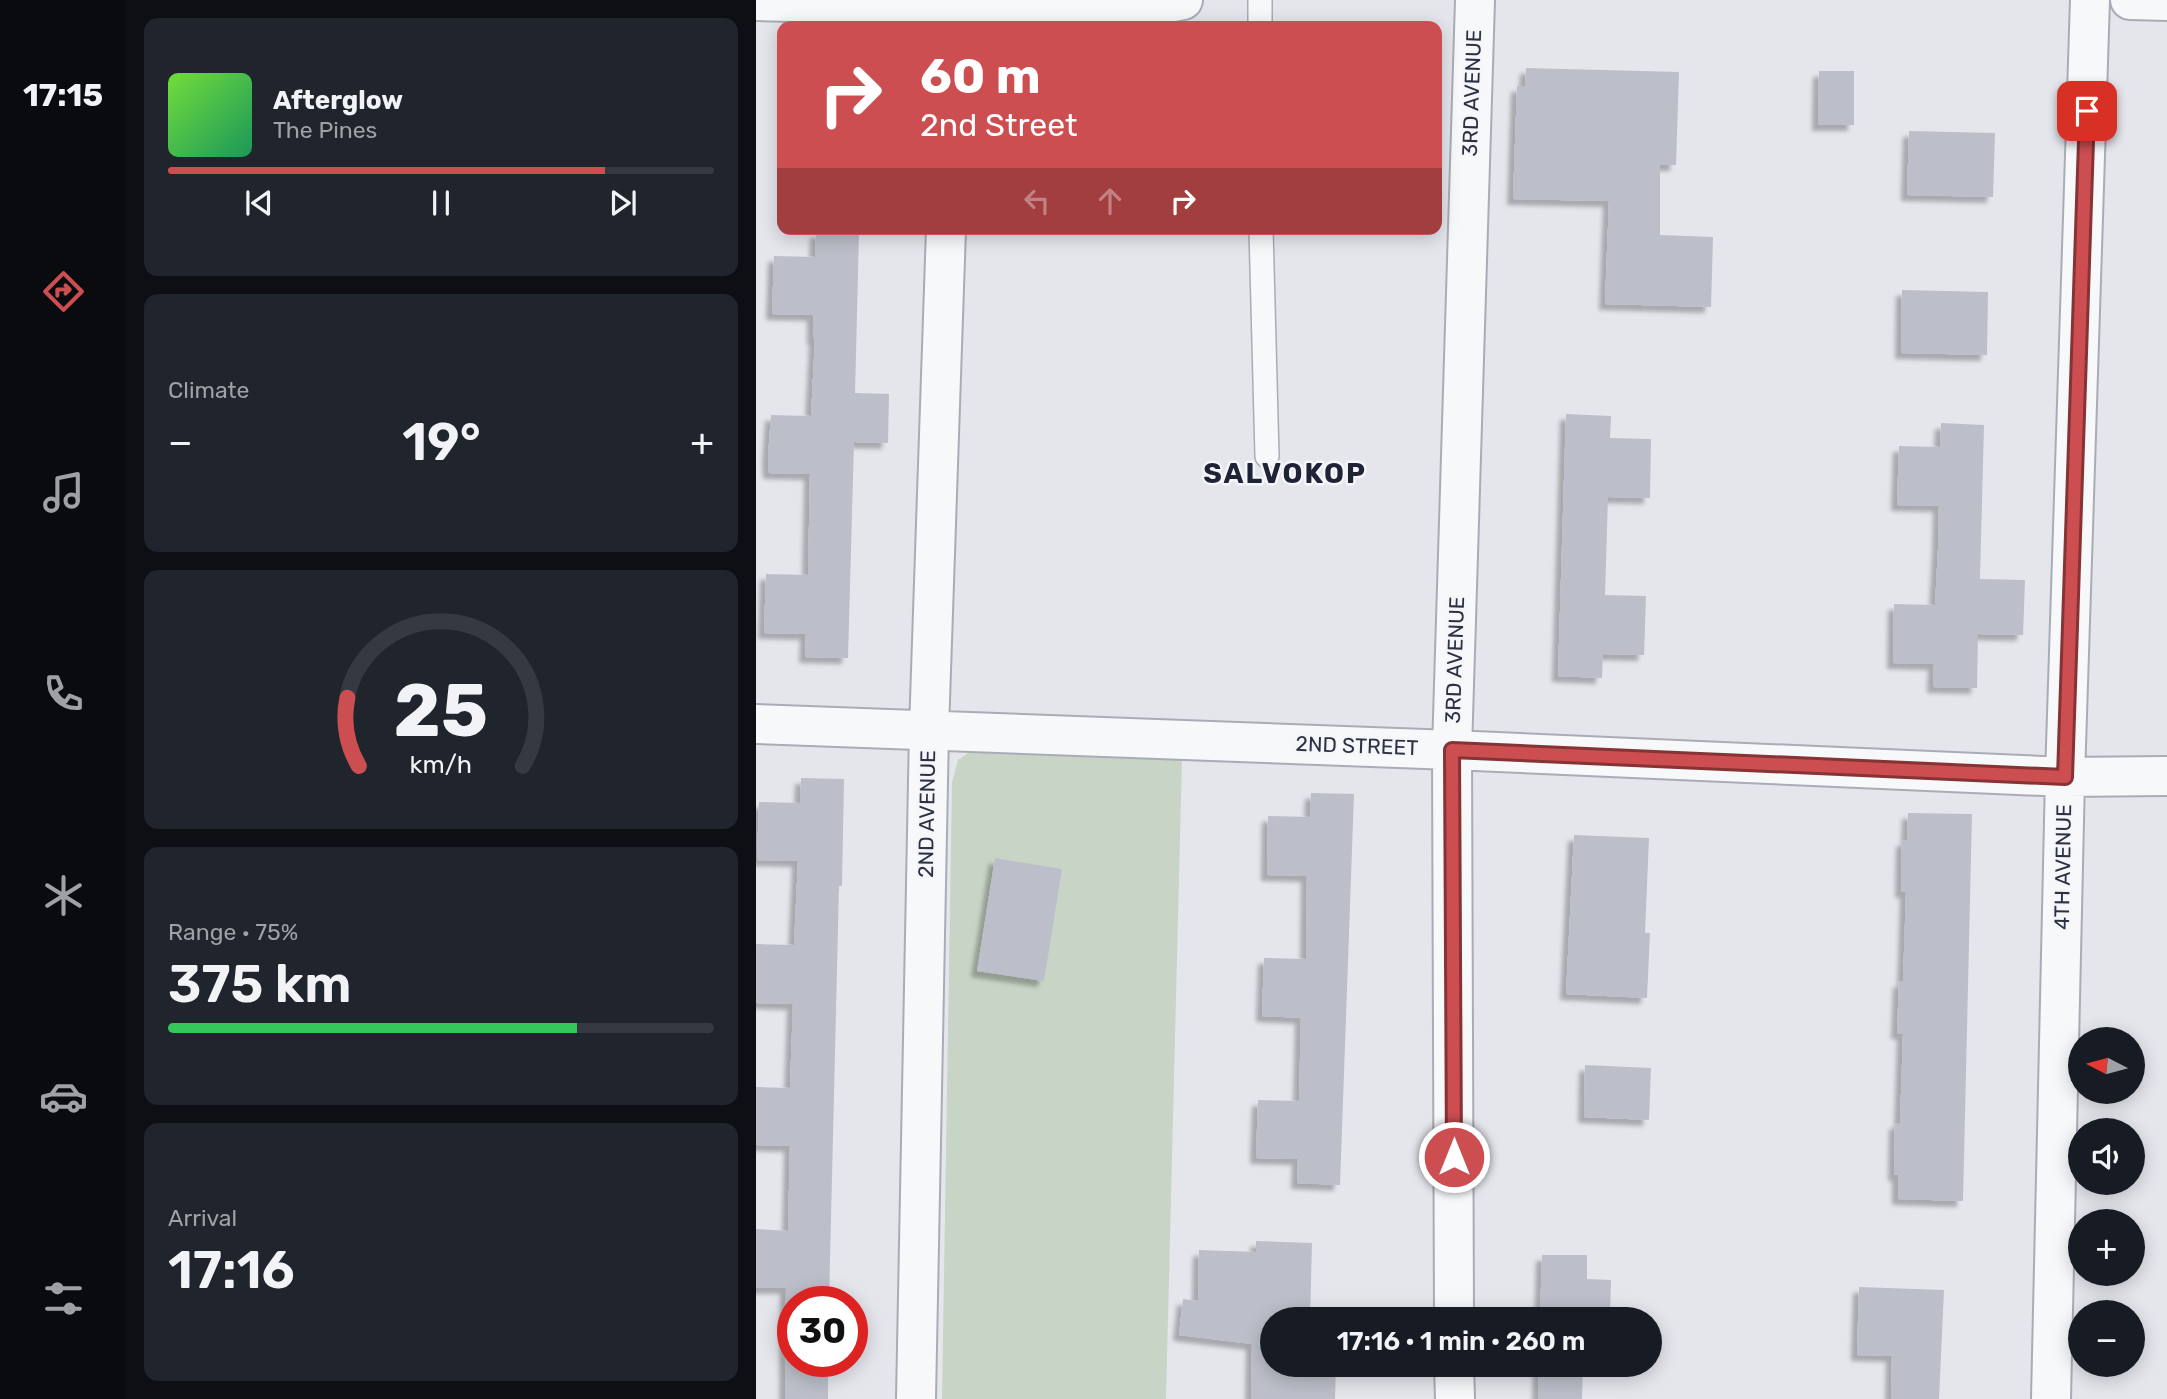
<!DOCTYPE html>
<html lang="en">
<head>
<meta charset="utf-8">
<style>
	:root { --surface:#171b24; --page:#20242c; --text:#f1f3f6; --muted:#9ea1a6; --line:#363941; --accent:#cc4e51 }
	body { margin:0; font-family:Rubik,sans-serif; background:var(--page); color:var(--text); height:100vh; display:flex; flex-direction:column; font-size:26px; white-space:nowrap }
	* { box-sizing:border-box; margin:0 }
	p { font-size:23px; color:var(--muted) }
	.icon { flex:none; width:38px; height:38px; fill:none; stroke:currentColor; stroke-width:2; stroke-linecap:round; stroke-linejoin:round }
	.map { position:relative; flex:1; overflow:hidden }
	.sheet { display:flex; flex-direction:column; gap:18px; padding:18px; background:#0d0f14; width:630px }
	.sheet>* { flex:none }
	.hud { position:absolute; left:21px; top:21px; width:665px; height:214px; border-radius:14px; box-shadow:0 4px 18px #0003; background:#cc4e51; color:#fff; overflow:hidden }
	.needle { width:46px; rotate:276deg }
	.controls { position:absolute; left:1312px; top:1027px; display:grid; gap:14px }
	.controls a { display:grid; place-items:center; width:77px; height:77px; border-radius:50%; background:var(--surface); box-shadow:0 4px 18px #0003; font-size:35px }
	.speed { position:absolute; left:21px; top:1286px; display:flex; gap:14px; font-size:35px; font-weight:700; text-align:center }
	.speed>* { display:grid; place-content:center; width:91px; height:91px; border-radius:50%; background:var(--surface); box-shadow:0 4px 18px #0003; line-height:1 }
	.speed .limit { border:10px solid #d22; background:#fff; color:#111 }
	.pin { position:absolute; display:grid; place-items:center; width:60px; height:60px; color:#fff; margin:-30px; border-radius:14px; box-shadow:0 4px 10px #0006 }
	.me { position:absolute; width:77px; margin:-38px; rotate:0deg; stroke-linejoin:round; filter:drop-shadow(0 0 5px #0008) }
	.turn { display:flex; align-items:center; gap:24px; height:147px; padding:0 28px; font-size:32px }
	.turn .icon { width:91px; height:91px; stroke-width:2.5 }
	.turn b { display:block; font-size:49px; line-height:60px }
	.lanes { display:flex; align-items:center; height:66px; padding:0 28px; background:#0003; justify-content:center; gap:35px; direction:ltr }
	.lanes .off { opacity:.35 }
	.big { font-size:52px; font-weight:600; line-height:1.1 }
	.sheet .card { flex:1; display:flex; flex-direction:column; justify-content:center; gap:10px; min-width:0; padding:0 24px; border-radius:14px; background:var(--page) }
	.sheet .dial { align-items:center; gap:0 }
	.dial svg { height:182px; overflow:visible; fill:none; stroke:var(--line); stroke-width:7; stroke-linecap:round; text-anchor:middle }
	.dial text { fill:var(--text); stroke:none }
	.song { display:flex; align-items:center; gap:21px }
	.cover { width:84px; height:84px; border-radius:10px; background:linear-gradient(135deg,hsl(100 70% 55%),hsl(150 70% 35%)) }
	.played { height:7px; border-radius:4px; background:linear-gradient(90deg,var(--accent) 80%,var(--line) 80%) }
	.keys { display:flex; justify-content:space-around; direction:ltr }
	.heat { display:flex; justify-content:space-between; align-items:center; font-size:38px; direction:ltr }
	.charge { height:10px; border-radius:5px; background:linear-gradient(90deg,#34c759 75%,var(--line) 0) }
	.trip { position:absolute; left:504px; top:1307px; width:402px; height:70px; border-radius:35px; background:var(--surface); box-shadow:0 4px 18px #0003; font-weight:600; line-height:70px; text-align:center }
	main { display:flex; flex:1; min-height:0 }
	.menu { display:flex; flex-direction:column; width:126px; justify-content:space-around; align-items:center; background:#090b0e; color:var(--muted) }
	.menu .icon { width:49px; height:49px }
	.menu .selected { color:var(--accent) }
	.menu b { font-size:32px; color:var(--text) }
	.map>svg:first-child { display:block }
	.green { fill:#c8d5c6 }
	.building { fill:#bcbfc9; filter:url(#shadow) }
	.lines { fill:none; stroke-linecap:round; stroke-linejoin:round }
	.lane-casing { stroke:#a9acb6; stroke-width:26 }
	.street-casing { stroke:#a9acb6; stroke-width:42 }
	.lane { stroke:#f7f8fa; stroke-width:23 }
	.street { stroke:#f7f8fa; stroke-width:38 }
	.route-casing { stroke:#853335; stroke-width:18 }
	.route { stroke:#cc4e51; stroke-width:12 }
	.labels { text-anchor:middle; stroke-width:5; stroke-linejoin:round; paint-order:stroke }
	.street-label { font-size:21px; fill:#2c3244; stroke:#f4f6f9 }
	.district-label { font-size:28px; font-weight:bold; letter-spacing:2px; fill:#1e2335; stroke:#f4f6f9 }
</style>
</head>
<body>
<main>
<nav class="menu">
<b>17:15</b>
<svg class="icon selected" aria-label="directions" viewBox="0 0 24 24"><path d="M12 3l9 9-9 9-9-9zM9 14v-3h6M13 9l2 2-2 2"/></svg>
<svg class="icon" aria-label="music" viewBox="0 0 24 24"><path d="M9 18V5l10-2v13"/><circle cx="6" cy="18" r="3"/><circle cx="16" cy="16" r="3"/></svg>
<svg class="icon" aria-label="phone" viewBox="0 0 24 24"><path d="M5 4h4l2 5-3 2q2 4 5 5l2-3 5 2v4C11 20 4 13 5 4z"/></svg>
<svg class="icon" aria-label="climate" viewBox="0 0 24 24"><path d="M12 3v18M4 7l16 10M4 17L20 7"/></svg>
<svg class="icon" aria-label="car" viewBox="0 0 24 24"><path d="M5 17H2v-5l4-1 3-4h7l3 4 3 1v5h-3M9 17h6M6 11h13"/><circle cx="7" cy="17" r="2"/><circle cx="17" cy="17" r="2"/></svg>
<svg class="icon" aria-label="filters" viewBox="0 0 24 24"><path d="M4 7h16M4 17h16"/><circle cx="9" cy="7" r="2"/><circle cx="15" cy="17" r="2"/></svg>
</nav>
<section class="sheet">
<div class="card">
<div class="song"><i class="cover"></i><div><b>Afterglow</b><p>The Pines</p></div></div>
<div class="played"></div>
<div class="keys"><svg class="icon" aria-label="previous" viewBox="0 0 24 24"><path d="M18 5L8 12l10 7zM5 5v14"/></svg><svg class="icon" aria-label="pause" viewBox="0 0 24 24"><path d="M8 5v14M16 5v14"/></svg><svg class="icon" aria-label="next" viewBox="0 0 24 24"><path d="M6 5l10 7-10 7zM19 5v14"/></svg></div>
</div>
<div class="card"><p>Climate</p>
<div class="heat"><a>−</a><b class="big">19°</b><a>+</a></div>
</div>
<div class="card dial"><svg viewBox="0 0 100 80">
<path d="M14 69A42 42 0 1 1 86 69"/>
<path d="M14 69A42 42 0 0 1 9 39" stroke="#cc4e51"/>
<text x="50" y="56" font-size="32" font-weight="700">25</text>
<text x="50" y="72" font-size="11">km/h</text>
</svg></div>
<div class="card"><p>Range · 75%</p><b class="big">375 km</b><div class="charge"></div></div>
<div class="card"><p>Arrival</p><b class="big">17:16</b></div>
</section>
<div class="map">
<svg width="1411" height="1399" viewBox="0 0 1411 1399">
	<defs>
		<filter id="shadow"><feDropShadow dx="-6" dy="6" stdDeviation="2" flood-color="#0004"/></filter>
	</defs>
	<rect width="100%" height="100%" fill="#e4e6ec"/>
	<path class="green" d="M215 751 426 758 410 1399H186L196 782 202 760Z"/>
	<path class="building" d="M770 68 923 72 920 165H904V235L957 237 955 307 849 304 853 201 757 199 761 86H769Z
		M1063 71H1098V125H1062Z
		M1153 131 1239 133 1237 197 1151 195Z
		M60 232 103 233 99 393 133 394 132 443 98 442 92 658 49 657 50 634 8 633 10 574 52 575 54 474 13 473 12 457 15 415 55 416 59 339H57V315L16 314 18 256 59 257Z
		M1146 290 1232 292 1231 355 1145 353Z
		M810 414 855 416 854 438 895 439 894 498 852 497 849 595 890 596 888 655 847 654 846 678 802 676Z
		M1185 423 1228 425 1224 579 1269 580 1267 635 1222 634 1221 688 1177 687 1178 664 1137 663 1138 604 1179 605 1182 549 1183 506 1141 505 1143 446 1184 447Z
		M45 778 88 779 86 886H83L73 1302H37V1362H72V1399H29L30 1288H0V1229L32 1231 34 1146 0 1145V1087L34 1088 37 1004 0 1003V944L38 945 42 861 1 860 3 802 44 803Z
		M555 793 598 794 584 1185 541 1183 542 1159 500 1158 502 1100 543 1101 545 1018 506 1016 508 958 550 959 551 876 511 875 512 816 554 817Z
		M1152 813 1216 814 1207 1201 1142 1199V1175H1138L1139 1123H1144L1147 1034 1141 1033 1143 981 1147 982 1150 892H1145L1146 841 1151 840Z
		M818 835 893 838 889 933H894L891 998 810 994Z
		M239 858 306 869 288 981 221 971Z
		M829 1065 895 1068 893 1120 828 1117Z
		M500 1241 556 1243 554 1320H516V1365H580L579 1399H495L496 1344 423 1335 427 1299 442 1301 443 1250 500 1252Z
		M786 1255H831V1279L855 1280 854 1320H784Z
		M1103 1287 1188 1290 1183 1399H1135L1136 1356 1101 1355Z
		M783 1365H827L826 1399H782Z"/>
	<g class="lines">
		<defs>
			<path id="lane" d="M504 26V0
				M505 229 511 456"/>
			<path id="street" d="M1374 0 1411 1
				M0 1 372 11 427 0
				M0 724 696 750 1309 777 1411 776
				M698 1320 696 750 719 0
				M698 1365 699 1399
				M160 1399 173 730 190 229
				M1295 1399 1309 777 1334 0"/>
		</defs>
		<use href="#lane" class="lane-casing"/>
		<use href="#street" class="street-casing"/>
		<use href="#lane" class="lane"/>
		<use href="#street" class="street"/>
	</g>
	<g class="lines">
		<defs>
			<path id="route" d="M698 1157 696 750 1309 777 1331 111"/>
		</defs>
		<use href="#route" class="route-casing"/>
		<use href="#route" class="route"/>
	</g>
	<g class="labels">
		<g class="street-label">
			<text transform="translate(716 93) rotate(-88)" y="7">3RD AVENUE</text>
			<text transform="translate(699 660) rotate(-88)" y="7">3RD AVENUE</text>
			<text transform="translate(601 746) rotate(2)" y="7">2ND STREET</text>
			<text transform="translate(171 814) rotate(-89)" y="7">2ND AVENUE</text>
			<text transform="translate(1307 867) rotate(-89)" y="7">4TH AVENUE</text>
		</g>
		<g class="district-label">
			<text x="529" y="483">SALVOKOP</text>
		</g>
	</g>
</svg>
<div class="controls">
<a><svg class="needle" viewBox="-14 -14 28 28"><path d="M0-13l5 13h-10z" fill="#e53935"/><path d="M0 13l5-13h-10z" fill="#9ea1a6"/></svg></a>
<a><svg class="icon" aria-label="sound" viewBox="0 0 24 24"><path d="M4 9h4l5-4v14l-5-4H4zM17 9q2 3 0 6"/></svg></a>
<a>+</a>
<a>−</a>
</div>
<div class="speed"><div class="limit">30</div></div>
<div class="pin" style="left:1331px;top:111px;background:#d93025"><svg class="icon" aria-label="arrive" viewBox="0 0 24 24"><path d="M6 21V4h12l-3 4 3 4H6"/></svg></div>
<svg class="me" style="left:698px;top:1157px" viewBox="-20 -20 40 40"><circle r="17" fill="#cc4e51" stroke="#fff" stroke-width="3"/><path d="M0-11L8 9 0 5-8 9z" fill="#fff"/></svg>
<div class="trip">17:16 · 1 min · 260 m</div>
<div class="hud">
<div class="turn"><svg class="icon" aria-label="right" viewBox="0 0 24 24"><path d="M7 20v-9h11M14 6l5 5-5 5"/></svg><div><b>60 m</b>2nd Street</div></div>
<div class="lanes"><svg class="icon off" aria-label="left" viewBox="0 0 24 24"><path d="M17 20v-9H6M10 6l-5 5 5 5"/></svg><svg class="icon off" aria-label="ahead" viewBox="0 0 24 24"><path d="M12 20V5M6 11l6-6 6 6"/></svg><svg class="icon" aria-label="right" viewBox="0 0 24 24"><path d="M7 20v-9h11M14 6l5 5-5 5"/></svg></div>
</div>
</div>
</main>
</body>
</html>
